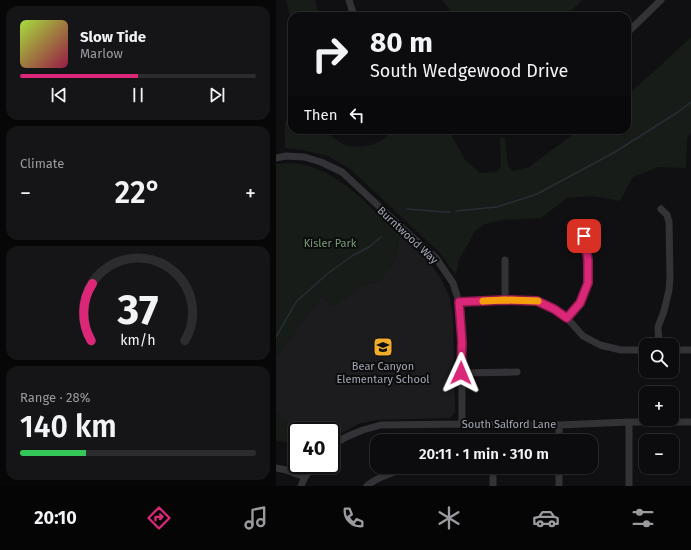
<!DOCTYPE html>
<html lang="en">
<head>
<meta charset="utf-8">
<style>
	:root { --surface:#0c0c0e; --page:#151517; --text:#f1f3f6; --muted:#9a9b9e; --line:#2c2c2e; --accent:#db2777 }
	body { margin:0; font-family:"Fira Sans",sans-serif; background:var(--page); color:var(--text); height:100vh; display:flex; flex-direction:column; font-size:15px; white-space:nowrap }
	* { box-sizing:border-box; margin:0 }
	p { font-size:13px; color:var(--muted) }
	.icon { flex:none; width:22px; height:22px; fill:none; stroke:currentColor; stroke-width:2; stroke-linecap:round; stroke-linejoin:round }
	.map { position:relative; flex:1; overflow:hidden }
	.sheet { display:flex; flex-direction:column; gap:6px; padding:6px; background:#070708; width:276px }
	.sheet>* { flex:none }
	.guide { position:absolute; left:12px; top:12px; width:343px; height:122px; border-radius:12px; box-shadow:0 1px 3px #0004,0 0 0 1px var(--line); background:#0c0c0e; color:var(--text); overflow:hidden }
	.tools { position:absolute; left:363px; top:338px; display:grid; gap:8px }
	.tools a { display:grid; place-items:center; width:40px; height:40px; border-radius:8px; background:var(--surface); box-shadow:0 1px 3px #0004,0 0 0 1px var(--line); font-size:20px }
	.speed { position:absolute; left:12px; top:422px; display:flex; gap:8px; font-size:20px; font-weight:700; text-align:center }
	.speed>* { display:grid; place-content:center; width:52px; height:52px; border-radius:50%; background:var(--surface); box-shadow:0 1px 3px #0004,0 0 0 1px var(--line); line-height:1 }
	.speed .limit { border:2px solid #111; border-radius:6px; background:#fff; color:#111 }
	.pin { position:absolute; display:grid; place-items:center; width:34px; height:34px; color:#fff; margin:-17px; border-radius:8px; box-shadow:0 2px 6px #0006 }
	.me { position:absolute; width:44px; margin:-22px; rotate:1deg; stroke-linejoin:round; filter:drop-shadow(0 0 3px #0008) }
	.turn { display:flex; align-items:center; gap:14px; height:84px; padding:0 16px; font-size:18px }
	.turn .icon { width:52px; height:52px; stroke-width:2.5 }
	.turn b { display:block; font-size:28px; line-height:34px }
	.then { display:flex; align-items:center; height:38px; padding:0 16px; background:#0003; gap:8px; font-size:15px }
	.big { font-size:30px; font-weight:600; line-height:1.1 }
	.sheet .widget { flex:1; display:flex; flex-direction:column; justify-content:center; gap:6px; min-width:0; padding:0 14px; border-radius:12px; background:var(--page) }
	.sheet .dial { align-items:center; gap:0 }
	.dial svg { height:104px; overflow:visible; fill:none; stroke:var(--line); stroke-width:7; stroke-linecap:round; text-anchor:middle }
	.dial text { fill:var(--text); stroke:none }
	.song { display:flex; align-items:center; gap:12px }
	.cover { width:48px; height:48px; border-radius:6px; background:linear-gradient(135deg,hsl(80 70% 55%),hsl(340 70% 35%)) }
	.played { height:4px; border-radius:2px; background:linear-gradient(90deg,var(--accent) 50%,var(--line) 50%) }
	.keys { display:flex; justify-content:space-around; direction:ltr }
	.heat { display:flex; justify-content:space-between; align-items:center; font-size:22px; direction:ltr }
	.charge { height:6px; border-radius:3px; background:linear-gradient(90deg,#34c759 28%,var(--line) 0) }
	.trip { position:absolute; left:94px; top:434px; width:228px; height:40px; border-radius:12px; background:var(--surface); box-shadow:0 1px 3px #0004,0 0 0 1px var(--line); font-weight:600; line-height:40px; text-align:center }
	.tab-bar { display:flex; height:64px; justify-content:space-around; align-items:center; background:#050506; color:var(--muted) }
	.tab-bar .icon { width:28px; height:28px }
	.tab-bar .on { color:var(--accent) }
	.tab-bar b { font-size:18px; color:var(--text) }
	main { display:flex; flex:1; min-height:0 }
	.map>svg:first-child { display:block }
	.built { fill:#1c1c1f }
	.green { fill:#171c18 }
	.lines { fill:none; stroke-linecap:round; stroke-linejoin:round }
	.stream { stroke:#272f35; stroke-width:1.5 }
	.minor { stroke:#323237; stroke-width:7 }
	.route-casing { stroke:#8e194d; stroke-width:10 }
	.route { stroke:#db2777; stroke-width:7 }
	.slow { stroke:#f59e0b; stroke-width:7 }
	.labels { text-anchor:middle; stroke-width:4; stroke-linejoin:round; paint-order:stroke }
	.street-label { font-size:11px; fill:#a2a7b3; stroke:#0c0c0d }
	.park-label { font-size:11px; fill:#789e7b; stroke:#0c0c0d }
	.poi-label { font-size:11px; fill:#a2a7b3; stroke:#0c0c0d }
</style>
</head>
<body>
<main>
<section class="sheet">
<div class="widget">
<div class="song"><i class="cover"></i><div><b>Slow Tide</b><p>Marlow</p></div></div>
<div class="played"></div>
<div class="keys"><svg class="icon" aria-label="previous" viewBox="0 0 24 24"><path d="M18 5L8 12l10 7zM5 5v14"/></svg><svg class="icon" aria-label="pause" viewBox="0 0 24 24"><path d="M8 5v14M16 5v14"/></svg><svg class="icon" aria-label="next" viewBox="0 0 24 24"><path d="M6 5l10 7-10 7zM19 5v14"/></svg></div>
</div>
<div class="widget"><p>Climate</p>
<div class="heat"><a>−</a><b class="big">22°</b><a>+</a></div>
</div>
<div class="widget dial"><svg viewBox="0 0 100 80">
<path d="M14 69A42 42 0 1 1 86 69"/>
<path d="M14 69A42 42 0 0 1 15 25" stroke="#db2777"/>
<text x="50" y="56" font-size="32" font-weight="700">37</text>
<text x="50" y="72" font-size="11">km/h</text>
</svg></div>
<div class="widget"><p>Range · 28%</p><b class="big">140 km</b><div class="charge"></div></div>
</section>
<div class="map">
<svg width="415" height="486" viewBox="0 0 415 486">
	<rect width="100%" height="100%" fill="#101012"/>
	<path class="built" d="M123 235 148 256 164 277 174 298 177 317 179 412 174 418 100 420 82 424 55 439V431H25L0 413V357L45 297 57 306 87 285 103 281 120 260Z"/>
	<path class="green" d="M10 0H39L43 16H16V24Z
		M166 0H306L290 16H177V14Z
		M415 37V133L411 138 410 168 383 167 357 177 344 201 317 196 291 198 265 218 226 220 209 224 199 231 183 260 180 275 163 252 74 169 52 156 27 150 9 148V123L15 107 16 98V130H46L68 145 82 147 96 145 107 140 116 130H176V136L189 160 204 173 221 172 225 167 224 137 229 138 232 166 237 171 253 167 303 130H351V95L384 66Z
		M15 163C23 164 32 165 39 168 73 181 98 211 123 235L120 260 103 281 87 285 57 306 45 297 0 357V164Z
		M0 413 25 431H21V443L0 441Z"/>
	<g class="lines">
		<path class="stream" d="M131 209 169 212H174
			M180 211 221 207 261 194 339 152 402 112 415 102
			M0 337 20 302 51 274 76 256 93 247 105 237"/>
		<path class="minor" d="M73 0 78 16
			M351 33 385 0
			M0 158 10 156 28 157 45 162 66 172 137 238 160 258 177 283 183 302 186 342V424
			M229 300V260
			M183 302 229 300 261 301 278 309 291 318 307 336 324 345 345 350H370
			M291 318 304 303 312 283 313 259 308 236
			M383 345 382 327 388 311 393 290 394 277 393 222 391 215 385 209
			M396 350H415
			M185 373 241 372
			M353 422V486
			M283 425V441
			M55 446 70 437 87 430 105 425 186 424 283 425 353 422H415
			M0 468 10 470 29 477
			M217 470V486
			M25 486 29 477 37 465
			M91 486C99 478 111 475 121 471L283 470
			M283 486V467"/>
	</g>
	<g class="lines">
		<defs>
			<path id="route" d="M185 373 186 342 183 302 229 300 261 301 278 309 291 318 304 303 312 283V260L308 236"/>
		</defs>
		<use href="#route" class="route-casing"/>
		<use href="#route" class="route"/>
		<path class="slow" d="M207 301 229 300 262 301"/>
	</g>
	<defs>
		<symbol id="school-square" viewBox="-11 -11 22 22"><rect x="-9" y="-9" width="18" height="18" rx="4" fill="#f0ac2a" stroke="#0c0c0d"/><path d="M0-5L7-2L0 1L-7-2ZM-4 1L0 2.5L4 1V4Q0 6-4 4Z" fill="#111"/></symbol>
	</defs>
	<g fill-rule="evenodd">
		<use href="#school-square" x="96" y="336" width="22" height="22"/>
	</g>
	<g class="labels">
		<g class="street-label">
			<text transform="translate(132 235) rotate(43)" y="4">Burntwood Way</text>
			<text x="233" y="428">South Salford Lane</text>
		</g>
		<g class="park-label">
			<text x="54" y="247">Kisler Park</text>
		</g>
		<g class="poi-label">
			<text x="107" y="370">Bear Canyon<tspan x="107" dy="13">Elementary School</tspan></text>
		</g>
	</g>
</svg>
<div class="tools">
<a><svg class="icon" aria-label="search" viewBox="0 0 24 24"><circle cx="10" cy="10" r="6"/><path d="M15 15l6 6"/></svg></a>
<a>+</a>
<a>−</a>
</div>
<div class="speed"><div class="limit">40</div></div>
<div class="pin" style="left:308px;top:236px;background:#d93025"><svg class="icon" aria-label="arrive" viewBox="0 0 24 24"><path d="M6 21V4h12l-3 4 3 4H6"/></svg></div>
<svg class="me" style="left:185px;top:373px" viewBox="-20 -20 40 40"><path d="M0-17L14 15 0 8-14 15z" fill="#db2777" stroke="#fff" stroke-width="4"/></svg>
<div class="trip">20:11 · 1 min · 310 m</div>
<div class="guide">
<div class="turn"><svg class="icon" aria-label="right" viewBox="0 0 24 24"><path d="M7 20v-9h11M14 6l5 5-5 5"/></svg><div><b>80 m</b>South Wedgewood Drive</div></div>
<div class="then">Then<svg class="icon" aria-label="left" viewBox="0 0 24 24"><path d="M17 20v-9H6M10 6l-5 5 5 5"/></svg></div>
</div>
</div>
</main>
<nav class="tab-bar">
<b>20:10</b>
<svg class="icon on" aria-label="directions" viewBox="0 0 24 24"><path d="M12 3l9 9-9 9-9-9zM9 14v-3h6M13 9l2 2-2 2"/></svg>
<svg class="icon" aria-label="music" viewBox="0 0 24 24"><path d="M9 18V5l10-2v13"/><circle cx="6" cy="18" r="3"/><circle cx="16" cy="16" r="3"/></svg>
<svg class="icon" aria-label="phone" viewBox="0 0 24 24"><path d="M5 4h4l2 5-3 2q2 4 5 5l2-3 5 2v4C11 20 4 13 5 4z"/></svg>
<svg class="icon" aria-label="climate" viewBox="0 0 24 24"><path d="M12 3v18M4 7l16 10M4 17L20 7"/></svg>
<svg class="icon" aria-label="car" viewBox="0 0 24 24"><path d="M5 17H2v-5l4-1 3-4h7l3 4 3 1v5h-3M9 17h6M6 11h13"/><circle cx="7" cy="17" r="2"/><circle cx="17" cy="17" r="2"/></svg>
<svg class="icon" aria-label="filters" viewBox="0 0 24 24"><path d="M4 7h16M4 17h16"/><circle cx="9" cy="7" r="2"/><circle cx="15" cy="17" r="2"/></svg>
</nav>
</body>
</html>
